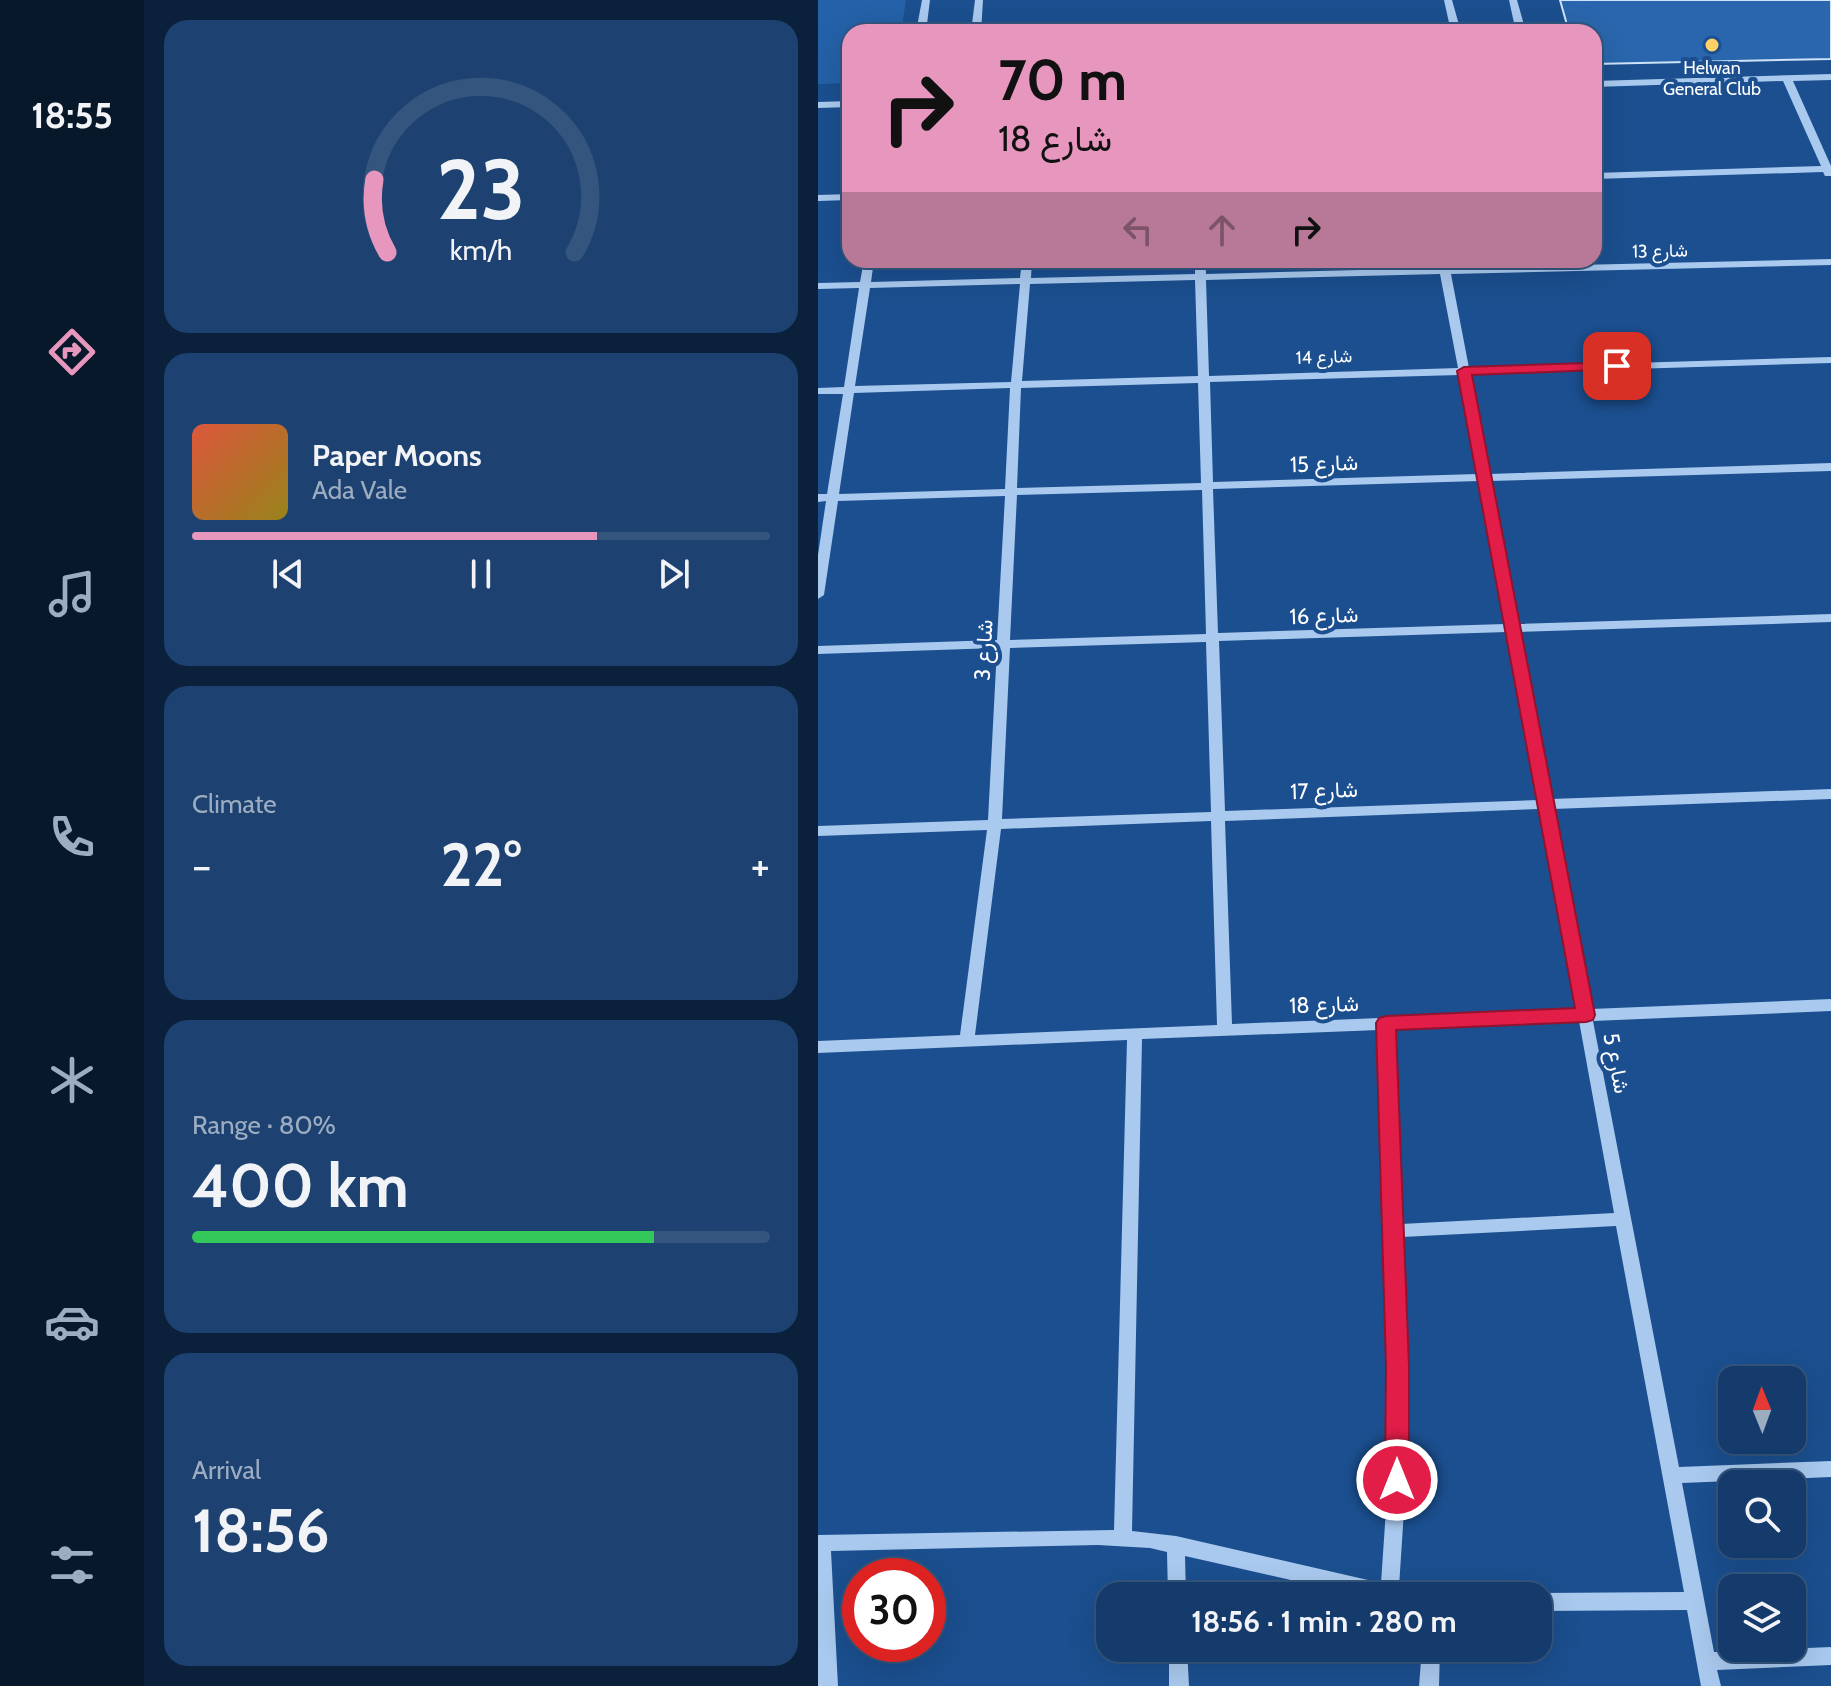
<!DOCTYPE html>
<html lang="en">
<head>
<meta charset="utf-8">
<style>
	:root { --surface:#143b6b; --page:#1d4271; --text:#f1f3f6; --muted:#9dadc1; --line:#33557e; --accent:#e797bd }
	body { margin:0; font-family:Cabin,Vazirmatn,sans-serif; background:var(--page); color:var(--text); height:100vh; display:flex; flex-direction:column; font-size:30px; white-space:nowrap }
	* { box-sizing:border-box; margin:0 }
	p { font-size:26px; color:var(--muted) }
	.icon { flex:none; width:44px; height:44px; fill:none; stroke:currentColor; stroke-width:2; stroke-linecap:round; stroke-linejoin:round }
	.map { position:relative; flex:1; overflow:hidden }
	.details { display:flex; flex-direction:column; gap:20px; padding:20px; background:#0b203b; width:674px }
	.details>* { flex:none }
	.hud { position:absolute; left:24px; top:24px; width:760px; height:244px; border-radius:24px; box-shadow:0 8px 32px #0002,0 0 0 2px var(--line); background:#e797bd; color:#111; overflow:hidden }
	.needle { width:52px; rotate:359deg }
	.buttons { position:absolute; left:900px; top:1366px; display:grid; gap:16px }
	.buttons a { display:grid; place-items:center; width:88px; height:88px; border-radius:16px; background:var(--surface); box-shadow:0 8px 32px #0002,0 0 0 2px var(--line); font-size:40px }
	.speed { position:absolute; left:24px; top:1558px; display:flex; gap:16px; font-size:40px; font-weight:700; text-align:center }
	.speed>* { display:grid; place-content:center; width:104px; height:104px; border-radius:50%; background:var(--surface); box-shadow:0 8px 32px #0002,0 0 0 2px var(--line); line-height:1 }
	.speed .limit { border:12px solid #d22; background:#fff; color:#111 }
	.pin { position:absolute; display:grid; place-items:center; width:68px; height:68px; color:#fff; margin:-34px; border-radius:16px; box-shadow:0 4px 12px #0006 }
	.me { position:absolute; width:88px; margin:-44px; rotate:0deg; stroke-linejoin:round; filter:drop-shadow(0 0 6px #0008) }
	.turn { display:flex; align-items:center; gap:28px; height:168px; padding:0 24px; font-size:36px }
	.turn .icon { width:104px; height:104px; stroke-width:2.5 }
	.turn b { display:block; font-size:56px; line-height:68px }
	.lanes { display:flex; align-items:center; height:76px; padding:0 24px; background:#0003; justify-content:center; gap:40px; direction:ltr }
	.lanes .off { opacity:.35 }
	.big { font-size:60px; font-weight:700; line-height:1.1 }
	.details .tile { flex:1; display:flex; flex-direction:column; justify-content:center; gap:12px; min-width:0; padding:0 28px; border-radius:24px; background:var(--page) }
	.details .dial { align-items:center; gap:0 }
	.dial svg { height:208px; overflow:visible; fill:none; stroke:var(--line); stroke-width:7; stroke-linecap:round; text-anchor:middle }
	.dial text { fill:var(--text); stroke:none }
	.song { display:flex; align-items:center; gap:24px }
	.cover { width:96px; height:96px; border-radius:12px; background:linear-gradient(135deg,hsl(10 70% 55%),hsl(50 70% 35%)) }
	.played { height:8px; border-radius:4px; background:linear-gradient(90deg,var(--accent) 70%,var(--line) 70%) }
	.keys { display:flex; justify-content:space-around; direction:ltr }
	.heat { display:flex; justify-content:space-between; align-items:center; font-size:44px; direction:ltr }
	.charge { height:12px; border-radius:6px; background:linear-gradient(90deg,#34c759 80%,var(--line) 0) }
	.trip { position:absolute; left:278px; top:1582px; width:456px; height:80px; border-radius:24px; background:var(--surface); box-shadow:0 8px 32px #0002,0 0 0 2px var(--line); font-weight:700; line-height:80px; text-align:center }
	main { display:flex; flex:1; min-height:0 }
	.menu { display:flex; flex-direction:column; width:144px; justify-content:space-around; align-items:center; background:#08182b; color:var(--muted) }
	.menu .icon { width:56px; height:56px }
	.menu .on { color:var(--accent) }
	.menu b { font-size:36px; color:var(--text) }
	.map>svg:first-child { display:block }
	.green { fill:#2461a8 }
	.building { fill:#2a66ad; stroke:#cfe3fa; stroke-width:2 }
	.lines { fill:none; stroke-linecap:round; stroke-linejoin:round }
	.minor { fill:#a9c9ee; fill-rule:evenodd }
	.route { fill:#e11d48; stroke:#92132f; stroke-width:2 }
	.poi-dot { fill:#ffd166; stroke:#1b4f8f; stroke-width:3 }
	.labels { text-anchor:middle; stroke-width:8; stroke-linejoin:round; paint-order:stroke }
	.far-poi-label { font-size:18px; fill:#fff; stroke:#1b4f8f }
	.far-street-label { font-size:18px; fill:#fff; stroke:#1b4f8f }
	.street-label { font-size:22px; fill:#fff; stroke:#1b4f8f }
</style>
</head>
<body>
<main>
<nav class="menu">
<b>18:55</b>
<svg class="icon on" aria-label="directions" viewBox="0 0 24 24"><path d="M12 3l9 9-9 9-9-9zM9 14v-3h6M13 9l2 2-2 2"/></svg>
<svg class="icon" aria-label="music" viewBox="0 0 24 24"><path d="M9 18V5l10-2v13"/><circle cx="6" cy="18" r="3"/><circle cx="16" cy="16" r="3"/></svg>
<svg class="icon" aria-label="phone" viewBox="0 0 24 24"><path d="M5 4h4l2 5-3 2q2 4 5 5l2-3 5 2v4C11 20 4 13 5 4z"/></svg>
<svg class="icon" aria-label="climate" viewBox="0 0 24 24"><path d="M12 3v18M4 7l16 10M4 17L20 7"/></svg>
<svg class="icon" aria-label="car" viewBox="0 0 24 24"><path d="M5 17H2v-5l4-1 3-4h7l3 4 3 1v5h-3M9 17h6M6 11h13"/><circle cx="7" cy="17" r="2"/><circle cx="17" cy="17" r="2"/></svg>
<svg class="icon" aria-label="filters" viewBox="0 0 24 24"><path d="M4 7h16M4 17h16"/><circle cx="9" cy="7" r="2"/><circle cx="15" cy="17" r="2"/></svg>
</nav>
<section class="details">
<div class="tile dial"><svg viewBox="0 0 100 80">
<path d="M14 69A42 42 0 1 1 86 69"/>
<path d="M14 69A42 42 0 0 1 9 41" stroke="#e797bd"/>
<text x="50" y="56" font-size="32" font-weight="700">23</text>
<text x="50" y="72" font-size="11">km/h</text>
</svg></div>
<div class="tile">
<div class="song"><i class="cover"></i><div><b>Paper Moons</b><p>Ada Vale</p></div></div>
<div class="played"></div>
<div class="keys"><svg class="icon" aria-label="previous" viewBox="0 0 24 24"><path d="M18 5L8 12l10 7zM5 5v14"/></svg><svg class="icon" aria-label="pause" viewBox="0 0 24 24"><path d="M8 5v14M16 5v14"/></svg><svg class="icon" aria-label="next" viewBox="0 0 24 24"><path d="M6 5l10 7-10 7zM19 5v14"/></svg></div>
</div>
<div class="tile"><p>Climate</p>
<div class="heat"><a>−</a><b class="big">22°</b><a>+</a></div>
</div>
<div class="tile"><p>Range · 80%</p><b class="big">400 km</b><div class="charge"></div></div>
<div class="tile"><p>Arrival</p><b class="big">18:56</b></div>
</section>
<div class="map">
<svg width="1013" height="1686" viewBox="0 0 1013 1686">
	<rect width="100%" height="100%" fill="#1b4f8f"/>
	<path class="green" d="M0 0H88L83 32H32V83L0 84Z"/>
	<path class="building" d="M742 0H1013V59L776 64V32H751Z"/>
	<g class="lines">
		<path class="minor" d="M104 0H112L108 32H98Z
			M157 0H165L163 32H153Z
			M626 0H634L643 32H633Z
			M691 0H699L708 32H698Z
			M1013 74V80L975 81 1013 166V176H1007L1005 172 776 179V173L1003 166 965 81 776 87V81Z
			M32 101V107L0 108V102Z
			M32 194V200L0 201V195Z
			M1013 259V265L633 274 651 368 1013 357V363L652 374 671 474 1013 463V471L672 481 700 624 1013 614V622L701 632 733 799 1013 789V799L735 809 773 1009 1013 999V1011L775 1021 861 1467 1013 1461V1477L864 1483 896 1652 1013 1647V1665L899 1670 903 1686H883L869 1610 720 1611V1596H713L720 1593 866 1592 798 1226 584 1237 589 1366 588 1480 581 1587 589 1590 591 1596H543L367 1556 368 1596H350L349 1552 332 1548 280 1545 13 1551 20 1686H0V1535L296 1530 309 1040 0 1053V1041L142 1035 169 830 0 836V826L170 820 179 648 0 654V646L179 640 187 496 20 501 6 595 0 599V555L8 501 0 502V494H9L25 394H0V388L26 387 41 288 0 289V283L42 282 46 260H56L53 282 202 278 204 260H214L213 278 377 274V260H387L388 274 621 268 620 260H630L632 268ZM622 274 640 368 391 376 388 280ZM377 280 380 376 204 381 212 284ZM202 284 193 382 37 386 52 288ZM641 375 659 474 395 482 392 382ZM380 383 383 483 199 488 203 388ZM192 388 187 489 21 494 36 393ZM661 481 687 624 400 633 395 489ZM384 490 388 634 192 640 199 495ZM689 632 720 800 407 811 401 641ZM388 642 393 812 184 819 192 648ZM721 809 758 1010 414 1024 407 821ZM393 821 399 1025 157 1035 183 829ZM761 1021 796 1213 583 1224 576 1029ZM561 1030 571 1366 570 1480 563 1583 358 1536 314 1531 324 1039Z
			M351 1648H369L371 1686H351Z
			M604 1648H622L621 1686H601Z"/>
	</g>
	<path class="route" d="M799 362 806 366 804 369 654 375 777 1015 775 1020 768 1022 578 1030 591 1366V1480L587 1487 579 1490 571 1487 567 1480 568 1366 558 1023 561 1018 568 1016 757 1008 639 371 646 367Z"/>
	<circle class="poi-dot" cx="894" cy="45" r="8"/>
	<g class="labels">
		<g class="far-poi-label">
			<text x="894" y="74">Helwan<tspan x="894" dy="21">General Club</tspan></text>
		</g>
		<g class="far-street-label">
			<text transform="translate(842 251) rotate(-1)" y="6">شارع 13</text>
			<text transform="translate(506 357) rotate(-2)" y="6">شارع 14</text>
		</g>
		<g class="street-label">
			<text transform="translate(506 463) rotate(-2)" y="8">شارع 15</text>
			<text transform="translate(506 615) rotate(-2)" y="8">شارع 16</text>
			<text transform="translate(165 650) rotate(-87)" y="8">شارع 3</text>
			<text transform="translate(506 790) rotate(-2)" y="8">شارع 17</text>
			<text transform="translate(506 1004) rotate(-2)" y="8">شارع 18</text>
			<text transform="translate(799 1063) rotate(79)" y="8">شارع 5</text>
		</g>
	</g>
</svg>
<div class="buttons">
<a><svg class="needle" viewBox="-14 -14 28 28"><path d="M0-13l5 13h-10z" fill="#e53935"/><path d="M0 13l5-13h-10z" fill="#9dadc1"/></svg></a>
<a><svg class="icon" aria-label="search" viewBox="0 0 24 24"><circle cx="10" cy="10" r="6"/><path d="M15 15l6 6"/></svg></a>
<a><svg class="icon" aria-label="layers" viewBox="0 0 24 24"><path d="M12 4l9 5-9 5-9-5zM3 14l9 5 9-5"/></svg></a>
</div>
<div class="speed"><div class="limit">30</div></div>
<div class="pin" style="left:799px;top:366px;background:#d93025"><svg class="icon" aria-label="arrive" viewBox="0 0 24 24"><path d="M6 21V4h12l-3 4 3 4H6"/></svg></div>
<svg class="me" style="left:579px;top:1480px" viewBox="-20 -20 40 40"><circle r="17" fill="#e11d48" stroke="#fff" stroke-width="3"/><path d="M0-11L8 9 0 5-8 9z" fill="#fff"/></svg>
<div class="trip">18:56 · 1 min · 280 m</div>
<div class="hud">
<div class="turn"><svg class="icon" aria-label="right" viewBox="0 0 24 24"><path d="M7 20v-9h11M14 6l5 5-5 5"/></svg><div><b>70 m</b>شارع 18</div></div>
<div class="lanes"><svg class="icon off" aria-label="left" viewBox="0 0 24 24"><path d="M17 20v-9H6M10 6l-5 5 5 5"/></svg><svg class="icon off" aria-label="ahead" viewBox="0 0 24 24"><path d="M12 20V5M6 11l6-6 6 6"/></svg><svg class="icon" aria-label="right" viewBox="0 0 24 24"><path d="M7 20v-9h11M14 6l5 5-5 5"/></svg></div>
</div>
</div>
</main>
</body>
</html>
